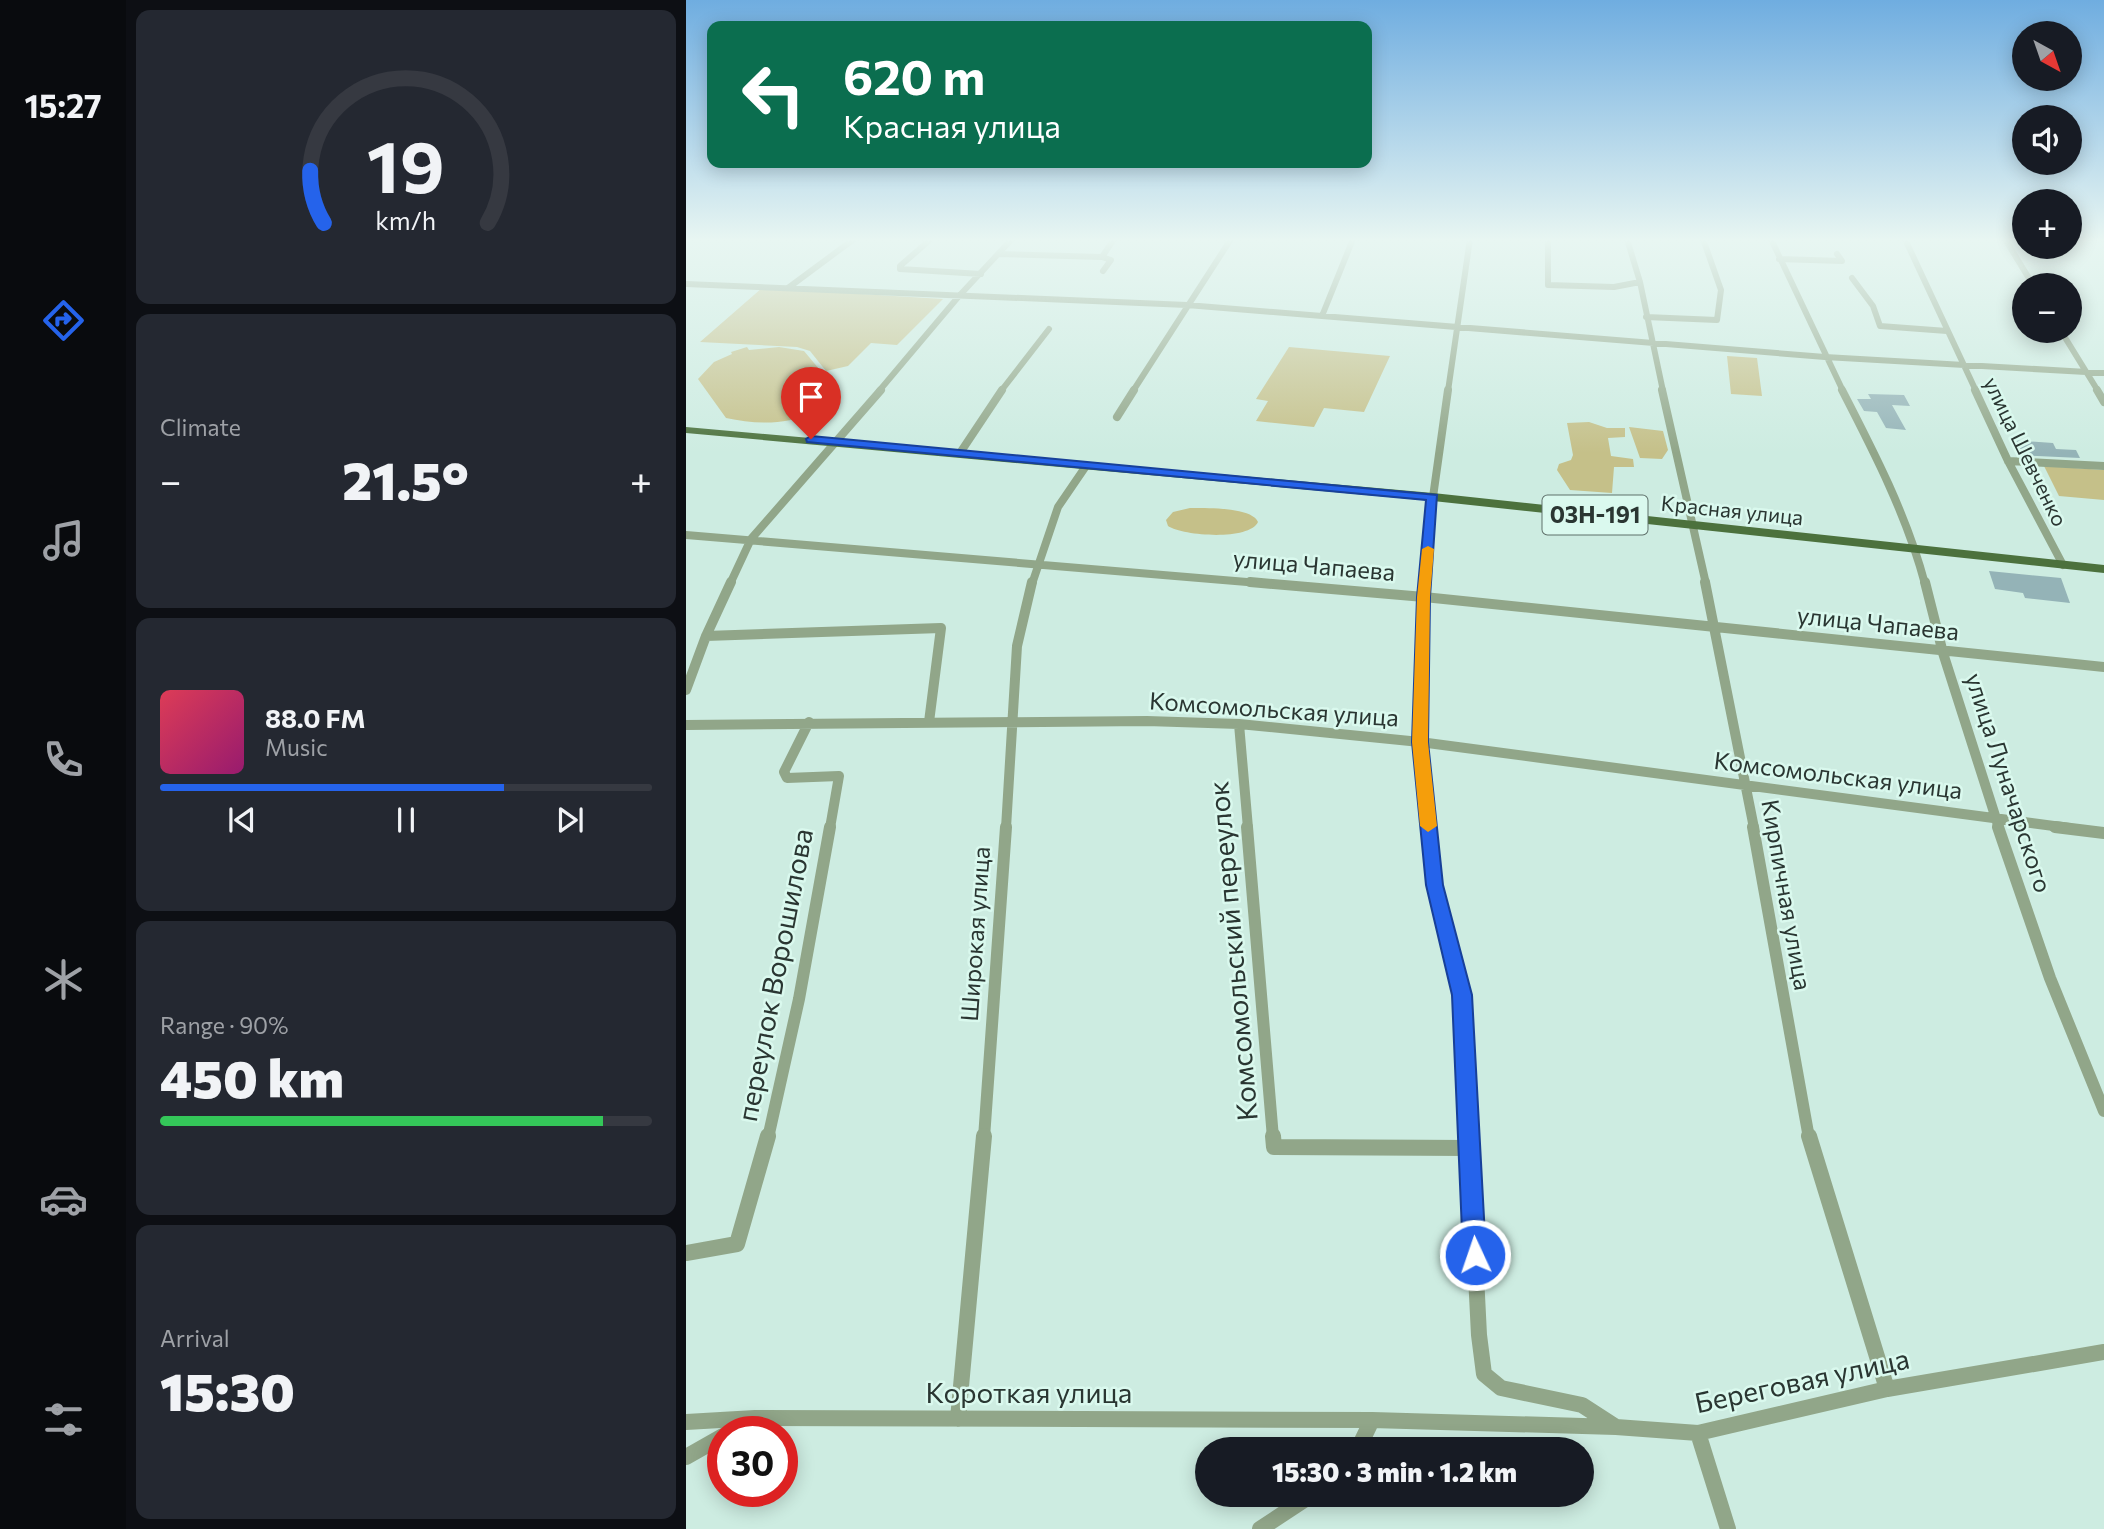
<!DOCTYPE html>
<html lang="en">
<head>
<meta charset="utf-8">
<style>
	:root { --surface:#171b24; --page:#242831; --text:#f1f3f6; --muted:#9ea1a6; --line:#363941; --accent:#2563eb }
	body { margin:0; font-family:Commissioner,sans-serif; background:var(--page); color:var(--text); height:100vh; display:flex; flex-direction:column; font-size:26px; white-space:nowrap }
	* { box-sizing:border-box; margin:0 }
	p { font-size:23px; color:var(--muted) }
	.icon { flex:none; width:38px; height:38px; fill:none; stroke:currentColor; stroke-width:2; stroke-linecap:round; stroke-linejoin:round }
	.map { position:relative; flex:1; overflow:hidden }
	.side { display:flex; flex-direction:column; gap:10px; padding:10px; background:#0d0f14; width:560px }
	.side>* { flex:none }
	.hud { position:absolute; left:21px; top:21px; width:665px; height:147px; border-radius:14px; box-shadow:0 4px 18px #0003; background:#0b6e4f; color:#fff; overflow:hidden }
	.needle { width:46px; rotate:140deg }
	.tools { position:absolute; left:1326px; top:21px; display:grid; gap:14px }
	.tools a { display:grid; place-items:center; width:70px; height:70px; border-radius:50%; background:var(--surface); box-shadow:0 4px 18px #0003; font-size:35px }
	.speed { position:absolute; left:21px; top:1416px; display:flex; gap:14px; font-size:35px; font-weight:700; text-align:center }
	.speed>* { display:grid; place-content:center; width:91px; height:91px; border-radius:50%; background:var(--surface); box-shadow:0 4px 18px #0003; line-height:1 }
	.speed .limit { border:10px solid #d22; background:#fff; color:#111 }
	.pin { position:absolute; display:grid; place-items:center; width:60px; height:60px; color:#fff; margin:-72px -30px; border-radius:50% 50% 50% 0; rotate:-45deg; box-shadow:0 0 7px #0007 }
	.pin .icon { rotate:45deg }
	.me { position:absolute; width:77px; margin:-38px; rotate:357deg; stroke-linejoin:round; filter:drop-shadow(0 0 5px #0008) }
	.turn { display:flex; align-items:center; gap:24px; height:147px; padding:0 21px; font-size:32px }
	.turn .icon { width:91px; height:91px; stroke-width:2.5 }
	.turn b { display:block; font-size:49px; line-height:60px }
	.big { font-size:52px; font-weight:800; line-height:1.1 }
	.side .card { flex:1; display:flex; flex-direction:column; justify-content:center; gap:10px; min-width:0; padding:0 24px; border-radius:14px; background:var(--page) }
	.side .dial { align-items:center; gap:0 }
	.dial svg { height:182px; overflow:visible; fill:none; stroke:var(--line); stroke-width:7; stroke-linecap:round; text-anchor:middle }
	.dial text { fill:var(--text); stroke:none }
	.song { display:flex; align-items:center; gap:21px }
	.cover { width:84px; height:84px; border-radius:10px; background:linear-gradient(135deg,hsl(350 70% 55%),hsl(320 70% 35%)) }
	.played { height:7px; border-radius:4px; background:linear-gradient(90deg,var(--accent) 70%,var(--line) 70%) }
	.keys { display:flex; justify-content:space-around; direction:ltr }
	.heat { display:flex; justify-content:space-between; align-items:center; font-size:38px; direction:ltr }
	.charge { height:10px; border-radius:5px; background:linear-gradient(90deg,#34c759 90%,var(--line) 0) }
	.trip { position:absolute; left:509px; top:1437px; width:399px; height:70px; border-radius:35px; background:var(--surface); box-shadow:0 4px 18px #0003; font-weight:800; line-height:70px; text-align:center }
	main { display:flex; flex:1; min-height:0 }
	.tab-bar { display:flex; flex-direction:column; width:126px; justify-content:space-around; align-items:center; background:#090b0e; color:var(--muted) }
	.tab-bar .icon { width:49px; height:49px }
	.tab-bar .selected { color:var(--accent) }
	.tab-bar b { font-size:32px; color:var(--text) }
	.map>svg:first-child { display:block }
	.green { fill:#c5c089 }
	.building { fill:#94b3b7 }
	.lines { fill:none; stroke-linecap:round; stroke-linejoin:round }
	.minor-far4 { stroke:#91a689; stroke-width:6 }
	.minor-far3 { stroke:#91a689; stroke-width:8 }
	.minor-far2 { stroke:#91a689; stroke-width:10 }
	.minor-far1 { stroke:#91a689; stroke-width:12 }
	.minor { stroke:#91a689; stroke-width:16 }
	.tertiary { fill:#91a689; fill-rule:evenodd }
	.primary { fill:#4c713d; fill-rule:evenodd }
	.route { fill:#2563eb; stroke:#184099; stroke-width:2 }
	.slow { fill:#f59e0b }
	.labels { text-anchor:middle; stroke-width:5; stroke-linejoin:round; paint-order:stroke }
	.far-street-label { font-size:21px; fill:#2a3632; stroke:#daf9ee }
	.shield { fill:#daf9ee; stroke:#5f706a; stroke-width:2 }
	.shield-label { font-size:23px; font-weight:bold; fill:#2a3632 }
	.street-label { font-size:24px; fill:#2a3632; stroke:#daf9ee }
	.near-street-label { font-size:28px; fill:#2a3632; stroke:#daf9ee }
</style>
</head>
<body>
<main>
<nav class="tab-bar">
<b>15:27</b>
<svg class="icon selected" aria-label="directions" viewBox="0 0 24 24"><path d="M12 3l9 9-9 9-9-9zM9 14v-3h6M13 9l2 2-2 2"/></svg>
<svg class="icon" aria-label="music" viewBox="0 0 24 24"><path d="M9 18V5l10-2v13"/><circle cx="6" cy="18" r="3"/><circle cx="16" cy="16" r="3"/></svg>
<svg class="icon" aria-label="phone" viewBox="0 0 24 24"><path d="M5 4h4l2 5-3 2q2 4 5 5l2-3 5 2v4C11 20 4 13 5 4z"/></svg>
<svg class="icon" aria-label="climate" viewBox="0 0 24 24"><path d="M12 3v18M4 7l16 10M4 17L20 7"/></svg>
<svg class="icon" aria-label="car" viewBox="0 0 24 24"><path d="M5 17H2v-5l4-1 3-4h7l3 4 3 1v5h-3M9 17h6M6 11h13"/><circle cx="7" cy="17" r="2"/><circle cx="17" cy="17" r="2"/></svg>
<svg class="icon" aria-label="filters" viewBox="0 0 24 24"><path d="M4 7h16M4 17h16"/><circle cx="9" cy="7" r="2"/><circle cx="15" cy="17" r="2"/></svg>
</nav>
<section class="side">
<div class="card dial"><svg viewBox="0 0 100 80">
<path d="M14 69A42 42 0 1 1 86 69"/>
<path d="M14 69A42 42 0 0 1 8 46" stroke="#2563eb"/>
<text x="50" y="56" font-size="32" font-weight="700">19</text>
<text x="50" y="72" font-size="11">km/h</text>
</svg></div>
<div class="card"><p>Climate</p>
<div class="heat"><a>−</a><b class="big">21.5°</b><a>+</a></div>
</div>
<div class="card">
<div class="song"><i class="cover"></i><div><b>88.0 FM</b><p>Music</p></div></div>
<div class="played"></div>
<div class="keys"><svg class="icon" aria-label="previous" viewBox="0 0 24 24"><path d="M18 5L8 12l10 7zM5 5v14"/></svg><svg class="icon" aria-label="pause" viewBox="0 0 24 24"><path d="M8 5v14M16 5v14"/></svg><svg class="icon" aria-label="next" viewBox="0 0 24 24"><path d="M6 5l10 7-10 7zM19 5v14"/></svg></div>
</div>
<div class="card"><p>Range · 90%</p><b class="big">450 km</b><div class="charge"></div></div>
<div class="card"><p>Arrival</p><b class="big">15:30</b></div>
</section>
<div class="map">
<svg width="1418" height="1529" viewBox="0 0 1418 1529">
	<rect width="100%" height="100%" fill="#cdece1"/>
	<path class="green" d="M76 288 257 299 211 345 185 343 162 366 140 371 124 351 111 347 14 342Z
		M61 347 63 350 93 347 118 351 154 394C145 399 136 407 127 412 99 426 69 424 40 418L12 379 28 362 46 354 45 352Z
		M603 347 704 356 678 412 638 408 628 427 570 421 582 401 570 399Z
		M1041 356 1071 358 1076 396 1045 394Z
		M903 422 921 428H939V437L922 438 925 456 947 459 948 467H928L926 493 884 490 871 470 873 464 885 460 887 455 881 423Z
		M943 427 977 431 982 450 976 459 954 458Z
		M1358 466 1418 470V500L1373 496Z
		M504 508C520 508 566 507 572 522 563 541 497 536 482 526L480 520 487 512Z"/>
	<path class="building" d="M1182 394 1218 395 1224 406 1206 405 1220 430 1200 428 1191 412 1178 411 1171 399H1185Z
		M1325 440 1367 443 1370 449 1390 450 1394 458 1333 455Z
		M1303 571 1375 578 1384 603 1339 598 1337 593 1309 589Z"/>
	<g class="lines">
		<path class="minor-far4" d="M245 239 214 266V269L295 274
			M862 239V285L928 287 954 282
			M941 239 954 282 977 391
			M1085 239 1157 391
			M1219 239 1290 391
			M1319 239 1347 285
			M312 254 416 257 428 239
			M416 257 425 260 417 271
			M1093 259 1156 261 1151 254
			M1166 278 1187 306 1194 326 1261 331
			M0 284 501 305 1139 357 1418 373
			M102 288 168 239
			M636 316 667 239
			M960 317 1031 320 1035 290 1017 239
			M1375 331 1412 391
			M193 391 273 296 326 239
			M315 391 363 329
			M447 391 545 239
			M762 391 784 239"/>
		<path class="minor-far3" d="M976 390 1020 584
			M1156 390C1188 452 1221 516 1239 584
			M1289 390 1322 461 1377 565
			M1411 390 1418 402
			M431 417 448 390
			M274 453 316 390
			M1322 461 1418 466
			M0 535 585 584
			M44 584 65 539 195 390
			M346 584 372 507 400 466
			M739 584 747 497 762 390"/>
		<path class="minor-far2" d="M564 582 738 597 1418 667
			M739 582 734 742 743 828
			M1019 582 1068 828
			M1239 582 1257 653 1313 828
			M20 636 255 628 243 722
			M0 690 20 636 45 582
			M123 722 98 772 101 778 153 776 144 828
			M553 724 562 828
			M0 725 461 721 553 724 734 742 1383 828
			M320 828 331 646 346 582"/>
		<path class="minor-far1" d="M561 827 587 1138
			M743 827 749 885 776 995 783 1138
			M1067 827 1123 1138
			M1312 827 1364 978 1418 1111
			M1369 827 1418 833
			M82 1138 113 999 144 827
			M298 1138 320 827"/>
		<path class="minor" d="M587 1136 588 1147 783 1148
			M783 1136 793 1335 798 1374 815 1388 896 1405 930 1427
			M1123 1136 1201 1389
			M0 1253 51 1244 82 1136
			M272 1419 298 1136
			M0 1422 69 1418 686 1420
			M45 1432 66 1419
			M1012 1433 1042 1529
			M672 1449 686 1420 930 1427 1012 1433 1201 1389 1418 1352
			M0 1457 37 1436
			M574 1529 627 1494"/>
		<path class="tertiary" d="M1396 239H1418V242Z"/>
		<path class="primary" d="M0 427 747 493 1418 565V573L747 501 0 433Z"/>
	</g>
	<linearGradient id="sky" x2="0" y2="1"><stop stop-color="#6fade0"/><stop offset="0.53" stop-color="#e8f6f2"/><stop offset="1" stop-color="#e8f6f2" stop-opacity="0"/></linearGradient>
	<rect width="1418" height="453" fill="url(#sky)"/>
	<path class="route" d="M125 436 751 495 744 597 742 742 757 885 786 995 800 1255 797 1263 789 1266 780 1263 777 1255 766 995 740 885 726 742 731 597 740 500 121 442 120 439Z"/>
	<path class="slow" d="M742 546 748 549 744 597 742 742 751 826 742 832 734 826 726 742 731 597 736 549Z"/>
	<g class="labels">
		<g class="far-street-label">
			<text transform="translate(1339 452) rotate(64)" y="7">улица Шевченко</text>
			<text transform="translate(1046 511) rotate(6)" y="7">Красная улица</text>
		</g>
		<rect class="shield" x="856.5" y="495.5" width="105" height="39" rx="5"/>
		<g class="shield-label">
			<text x="909" y="523">03Н-191</text>
		</g>
		<g class="street-label">
			<text transform="translate(628 566) rotate(5)" y="8">улица Чапаева</text>
			<text transform="translate(1192 624) rotate(6)" y="8">улица Чапаева</text>
			<text transform="translate(588 710) rotate(4)" y="8">Комсомольская улица</text>
			<text transform="translate(1152 776) rotate(7)" y="8">Комсомольская улица</text>
			<text transform="translate(1322 783) rotate(72)" y="8">улица Луначарского</text>
			<text transform="translate(1100 895) rotate(80)" y="8">Кирпичная улица</text>
			<text transform="translate(290 934) rotate(-86)" y="8">Широкая улица</text>
		</g>
		<g class="near-street-label">
			<text transform="translate(547 951) rotate(-95)" y="10">Комсомольский переулок</text>
			<text transform="translate(89 975) rotate(-79)" y="10">переулок Ворошилова</text>
			<text transform="translate(1116 1381) rotate(-12)" y="10">Береговая улица</text>
			<text x="343" y="1403">Короткая улица</text>
		</g>
	</g>
</svg>
<div class="tools">
<a><svg class="needle" viewBox="-14 -14 28 28"><path d="M0-13l5 13h-10z" fill="#e53935"/><path d="M0 13l5-13h-10z" fill="#9ea1a6"/></svg></a>
<a><svg class="icon" aria-label="sound" viewBox="0 0 24 24"><path d="M4 9h4l5-4v14l-5-4H4zM17 9q2 3 0 6"/></svg></a>
<a>+</a>
<a>−</a>
</div>
<div class="speed"><div class="limit">30</div></div>
<div class="pin" style="left:125px;top:439px;background:#d93025"><svg class="icon" aria-label="arrive" viewBox="0 0 24 24"><path d="M6 21V4h12l-3 4 3 4H6"/></svg></div>
<svg class="me" style="left:789px;top:1255px" viewBox="-20 -20 40 40"><circle r="17" fill="#2563eb" stroke="#fff" stroke-width="3"/><path d="M0-11L8 9 0 5-8 9z" fill="#fff"/></svg>
<div class="trip">15:30 · 3 min · 1.2 km</div>
<div class="hud">
<div class="turn"><svg class="icon" aria-label="left" viewBox="0 0 24 24"><path d="M17 20v-9H6M10 6l-5 5 5 5"/></svg><div><b>620 m</b>Красная улица</div></div>
</div>
</div>
</main>
</body>
</html>
